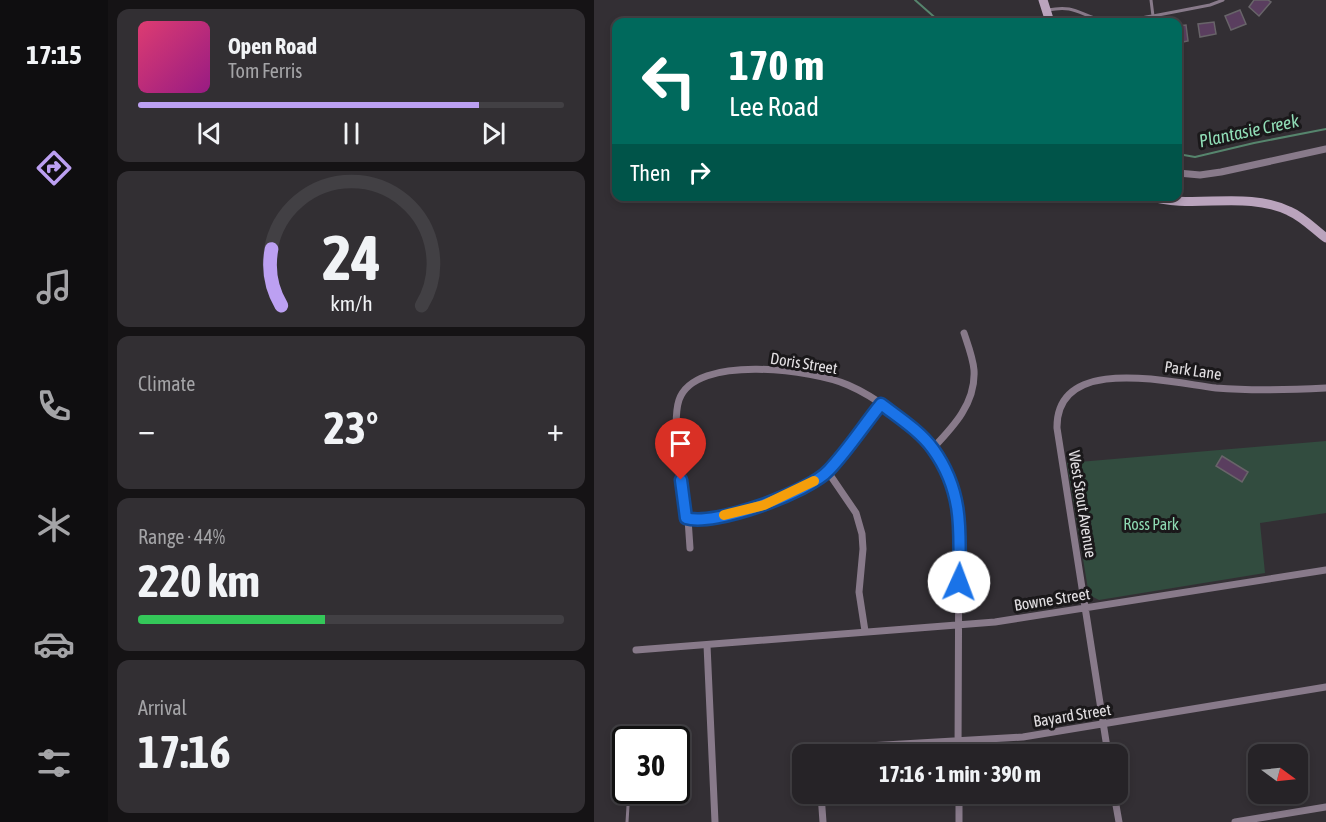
<!DOCTYPE html>
<html lang="en">
<head>
<meta charset="utf-8">
<style>
	:root { --surface:#262327; --page:#322f33; --text:#f1f3f6; --muted:#a4a4a7; --line:#424044; --accent:#bca0f2 }
	body { margin:0; font-family:"Asap Condensed",sans-serif; background:var(--page); color:var(--text); height:100vh; display:flex; flex-direction:column; font-size:22px; white-space:nowrap }
	* { box-sizing:border-box; margin:0 }
	p { font-size:20px; color:var(--muted) }
	.icon { flex:none; width:33px; height:33px; fill:none; stroke:currentColor; stroke-width:2; stroke-linecap:round; stroke-linejoin:round }
	.map { position:relative; flex:1; overflow:hidden }
	.details { display:flex; flex-direction:column; gap:9px; padding:9px; background:#151315; width:486px }
	.details>* { flex:none }
	.guide { position:absolute; left:18px; top:18px; width:570px; height:183px; border-radius:12px; box-shadow:0 3px 9px #0003,0 0 0 2px var(--line); background:#00695c; color:#fff; overflow:hidden }
	.needle { width:39px; rotate:105deg }
	.tools { position:absolute; left:654px; top:744px; display:grid; gap:12px }
	.tools a { display:grid; place-items:center; width:60px; height:60px; border-radius:12px; background:var(--surface); box-shadow:0 3px 9px #0003,0 0 0 2px var(--line); font-size:30px }
	.speed { position:absolute; left:18px; top:726px; display:flex; gap:12px; font-size:30px; font-weight:700; text-align:center }
	.speed>* { display:grid; place-content:center; width:78px; height:78px; border-radius:50%; background:var(--surface); box-shadow:0 3px 9px #0003,0 0 0 2px var(--line); line-height:1 }
	.speed .limit { border:3px solid #111; border-radius:9px; background:#fff; color:#111 }
	.pin { position:absolute; display:grid; place-items:center; width:51px; height:51px; color:#fff; margin:-62px -26px; border-radius:50% 50% 50% 0; rotate:-45deg; box-shadow:0 0 6px #0007 }
	.pin .icon { rotate:45deg }
	.me { position:absolute; width:66px; margin:-33px; rotate:2deg; stroke-linejoin:round; filter:drop-shadow(0 0 4px #0008) }
	.turn { display:flex; align-items:center; gap:21px; height:126px; padding:0 18px; font-size:27px }
	.turn .icon { width:78px; height:78px; stroke-width:2.5 }
	.turn b { display:block; font-size:42px; line-height:51px }
	.then { display:flex; align-items:center; height:57px; padding:0 18px; background:#0003; gap:12px; font-size:22px }
	.big { font-size:45px; font-weight:700; line-height:1.1 }
	.details .widget { flex:1; display:flex; flex-direction:column; justify-content:center; gap:9px; min-width:0; padding:0 21px; border-radius:12px; background:var(--page) }
	.details .dial { align-items:center; gap:0 }
	.dial svg { height:156px; overflow:visible; fill:none; stroke:var(--line); stroke-width:7; stroke-linecap:round; text-anchor:middle }
	.dial text { fill:var(--text); stroke:none }
	.song { display:flex; align-items:center; gap:18px }
	.cover { width:72px; height:72px; border-radius:9px; background:linear-gradient(135deg,hsl(340 70% 55%),hsl(310 70% 35%)) }
	.played { height:6px; border-radius:3px; background:linear-gradient(90deg,var(--accent) 80%,var(--line) 80%) }
	.keys { display:flex; justify-content:space-around; direction:ltr }
	.heat { display:flex; justify-content:space-between; align-items:center; font-size:33px; direction:ltr }
	.charge { height:9px; border-radius:4px; background:linear-gradient(90deg,#34c759 44%,var(--line) 0) }
	.trip { position:absolute; left:198px; top:744px; width:336px; height:60px; border-radius:12px; background:var(--surface); box-shadow:0 3px 9px #0003,0 0 0 2px var(--line); font-weight:700; line-height:60px; text-align:center }
	main { display:flex; flex:1; min-height:0 }
	.dock { display:flex; flex-direction:column; width:108px; justify-content:space-around; align-items:center; background:#0f0e10; color:var(--muted) }
	.dock .icon { width:42px; height:42px }
	.dock .active { color:var(--accent) }
	.dock b { font-size:27px; color:var(--text) }
	.map>svg:first-child { display:block }
	.green { fill:#324c3f }
	.lines { fill:none; stroke-linecap:round; stroke-linejoin:round }
	.stream { stroke:#56856d; stroke-width:2 }
	.building { fill:#5a3e5f; stroke:#686469; stroke-width:1.5 }
	.lane { stroke:#887a8a; stroke-width:3 }
	.street { stroke:#887a8a; stroke-width:7 }
	.secondary { stroke:#baa4bd; stroke-width:9 }
	.route-casing { stroke:#114b97; stroke-width:15 }
	.route { stroke:#1a73e8; stroke-width:10 }
	.slow { stroke:#f59e0b; stroke-width:10 }
	.labels { text-anchor:middle; stroke-width:6; stroke-linejoin:round; paint-order:stroke }
	.street-label { font-size:16px; fill:#e3e0e3; stroke:#1a181a }
	.park-label { font-size:16px; fill:#8dd9b2; stroke:#1a181a }
	.water-label { font-size:18px; font-style:italic; fill:#91deb7; stroke:#1a181a }
</style>
</head>
<body>
<main>
<nav class="dock">
<b>17:15</b>
<svg class="icon active" aria-label="directions" viewBox="0 0 24 24"><path d="M12 3l9 9-9 9-9-9zM9 14v-3h6M13 9l2 2-2 2"/></svg>
<svg class="icon" aria-label="music" viewBox="0 0 24 24"><path d="M9 18V5l10-2v13"/><circle cx="6" cy="18" r="3"/><circle cx="16" cy="16" r="3"/></svg>
<svg class="icon" aria-label="phone" viewBox="0 0 24 24"><path d="M5 4h4l2 5-3 2q2 4 5 5l2-3 5 2v4C11 20 4 13 5 4z"/></svg>
<svg class="icon" aria-label="climate" viewBox="0 0 24 24"><path d="M12 3v18M4 7l16 10M4 17L20 7"/></svg>
<svg class="icon" aria-label="car" viewBox="0 0 24 24"><path d="M5 17H2v-5l4-1 3-4h7l3 4 3 1v5h-3M9 17h6M6 11h13"/><circle cx="7" cy="17" r="2"/><circle cx="17" cy="17" r="2"/></svg>
<svg class="icon" aria-label="filters" viewBox="0 0 24 24"><path d="M4 7h16M4 17h16"/><circle cx="9" cy="7" r="2"/><circle cx="15" cy="17" r="2"/></svg>
</nav>
<section class="details">
<div class="widget">
<div class="song"><i class="cover"></i><div><b>Open Road</b><p>Tom Ferris</p></div></div>
<div class="played"></div>
<div class="keys"><svg class="icon" aria-label="previous" viewBox="0 0 24 24"><path d="M18 5L8 12l10 7zM5 5v14"/></svg><svg class="icon" aria-label="pause" viewBox="0 0 24 24"><path d="M8 5v14M16 5v14"/></svg><svg class="icon" aria-label="next" viewBox="0 0 24 24"><path d="M6 5l10 7-10 7zM19 5v14"/></svg></div>
</div>
<div class="widget dial"><svg viewBox="0 0 100 80">
<path d="M14 69A42 42 0 1 1 86 69"/>
<path d="M14 69A42 42 0 0 1 9 40" stroke="#bca0f2"/>
<text x="50" y="56" font-size="32" font-weight="700">24</text>
<text x="50" y="72" font-size="11">km/h</text>
</svg></div>
<div class="widget"><p>Climate</p>
<div class="heat"><a>−</a><b class="big">23°</b><a>+</a></div>
</div>
<div class="widget"><p>Range · 44%</p><b class="big">220 km</b><div class="charge"></div></div>
<div class="widget"><p>Arrival</p><b class="big">17:16</b></div>
</section>
<div class="map">
<svg width="732" height="822" viewBox="0 0 732 822">
	<rect width="100%" height="100%" fill="#332f34"/>
	<path class="green" d="M732 441V513L666 523 671 573 505 600 495 595 473 463Z"/>
	<g class="lines">
		<path class="stream" d="M321 0 346 22
			M584 154 601 157 660 143 732 129"/>
	</g>
	<path class="building" d="M660 0H674L677 2 665 16 655 7Z
		M646 10 652 24 637 30 631 16Z
		M620 22 622 34 606 37 604 24Z
		M592 25 594 41 584 43V26Z
		M628 456 654 472 648 482 622 466Z"/>
	<g class="lines">
		<path class="lane" d="M557 0 559 16 616 5 629 0
			M454 10C484 4 486 17 513 21 527 23 544 18 559 16
			M33 822 35 790"/>
		<path class="street" d="M584 173 606 175 627 172 732 149
			M339 448C359 427 382 403 380 370 379 358 374 345 370 333
			M234 472 262 513 268 534 269 549 265 592 271 631
			M94 519C133 522 202 497 233 473 239 467 245 458 250 451 262 435 275 420 287 404
			M96 548 94 519 92 518C88 491 77 424 85 400 101 353 220 370 254 385 282 397 318 424 338 448 352 464 359 489 365 510L364 754
			M113 645 121 822
			M42 650 401 622 732 570
			M228 754 239 748 429 737 732 687
			M514 754 463 428C462 353 578 383 622 388 658 391 695 390 732 388
			M227 794 229 822
			M365 794V822
			M520 794 525 822
			M641 822 732 807"/>
		<path class="secondary" d="M449 0 456 22
			M554 196C599 210 651 190 695 211 709 217 720 229 732 238"/>
	</g>
	<g class="lines">
		<defs>
			<path id="route" d="M87 480 92 518C120 527 215 492 235 470 254 450 270 425 287 404 304 417 326 431 339 449 370 492 366 533 365 582"/>
		</defs>
		<use href="#route" class="route-casing"/>
		<use href="#route" class="route"/>
		<path class="slow" d="M130 515 170 505 220 481"/>
	</g>
	<g class="labels">
		<g class="street-label">
			<text transform="translate(210 363) rotate(9)" y="6">Doris Street</text>
			<text transform="translate(599 370) rotate(8)" y="6">Park Lane</text>
			<text transform="translate(489 504) rotate(81)" y="6">West Stout Avenue</text>
			<text transform="translate(458 599) rotate(-9)" y="6">Bowne Street</text>
			<text transform="translate(478 715) rotate(-9)" y="6">Bayard Street</text>
		</g>
		<g class="park-label">
			<text x="557" y="530">Ross Park</text>
		</g>
		<g class="water-label">
			<text transform="translate(655 131) rotate(-12)" y="6">Plantasie Creek</text>
		</g>
	</g>
</svg>
<div class="tools">
<a><svg class="needle" viewBox="-14 -14 28 28"><path d="M0-13l5 13h-10z" fill="#e53935"/><path d="M0 13l5-13h-10z" fill="#a4a4a7"/></svg></a>
</div>
<div class="speed"><div class="limit">30</div></div>
<div class="pin" style="left:87px;top:480px;background:#d93025"><svg class="icon" aria-label="arrive" viewBox="0 0 24 24"><path d="M6 21V4h12l-3 4 3 4H6"/></svg></div>
<svg class="me" style="left:365px;top:582px" viewBox="-20 -20 40 40"><circle r="19" fill="#fff"/><path d="M0-13L10 11 0 6-10 11z" fill="#1a73e8"/></svg>
<div class="trip">17:16 · 1 min · 390 m</div>
<div class="guide">
<div class="turn"><svg class="icon" aria-label="left" viewBox="0 0 24 24"><path d="M17 20v-9H6M10 6l-5 5 5 5"/></svg><div><b>170 m</b>Lee Road</div></div>
<div class="then">Then<svg class="icon" aria-label="right" viewBox="0 0 24 24"><path d="M7 20v-9h11M14 6l5 5-5 5"/></svg></div>
</div>
</div>
</main>
</body>
</html>
